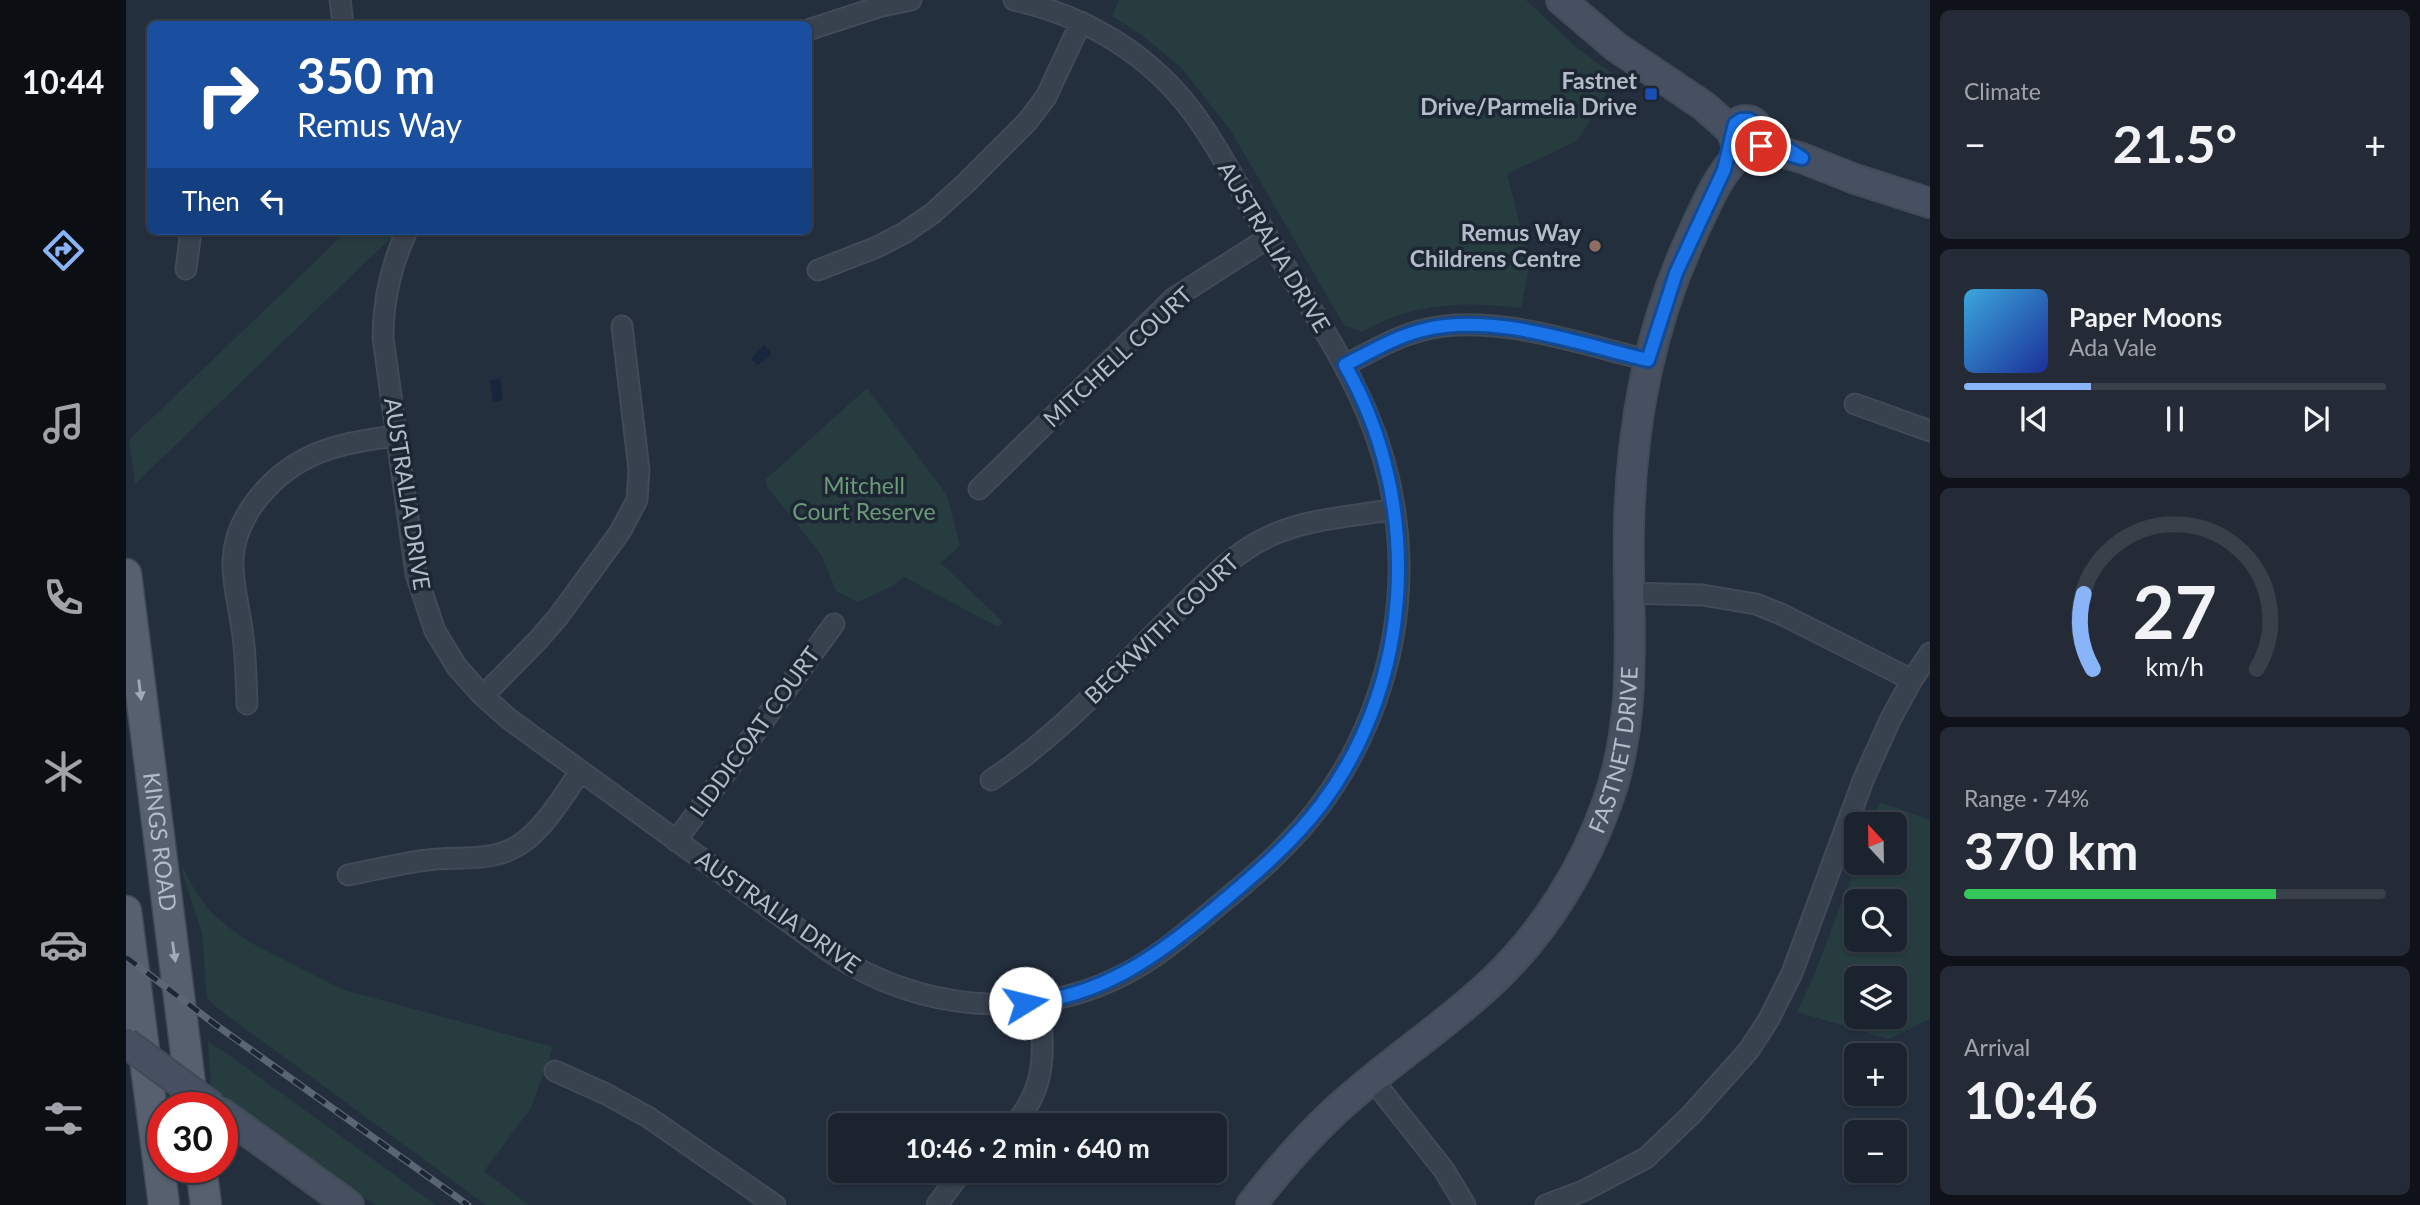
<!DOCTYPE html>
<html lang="en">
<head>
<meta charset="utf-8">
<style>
	:root { --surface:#1b232e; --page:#242b36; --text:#f1f3f6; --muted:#a0a4aa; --line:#39404a; --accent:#8ab4f8 }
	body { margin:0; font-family:Lato,sans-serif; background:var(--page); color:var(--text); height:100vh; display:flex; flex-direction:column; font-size:26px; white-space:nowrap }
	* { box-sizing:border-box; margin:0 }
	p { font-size:23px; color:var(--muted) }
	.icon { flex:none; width:38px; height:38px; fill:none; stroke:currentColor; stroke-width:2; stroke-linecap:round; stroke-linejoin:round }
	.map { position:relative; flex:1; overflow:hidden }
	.details { display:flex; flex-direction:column; gap:10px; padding:10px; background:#0f1319; width:490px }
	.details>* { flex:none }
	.hud { position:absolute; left:21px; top:21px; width:665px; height:214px; border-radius:10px; box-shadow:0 2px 5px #0004,0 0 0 2px var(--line); background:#1a4fa0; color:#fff; overflow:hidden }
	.needle { width:46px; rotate:338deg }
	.buttons { position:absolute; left:1718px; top:812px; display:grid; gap:14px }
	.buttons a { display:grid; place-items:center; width:63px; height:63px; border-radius:10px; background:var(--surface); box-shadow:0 2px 5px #0004,0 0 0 2px var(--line); font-size:35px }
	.speed { position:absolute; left:21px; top:1092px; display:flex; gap:14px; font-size:35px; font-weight:700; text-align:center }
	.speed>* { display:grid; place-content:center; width:91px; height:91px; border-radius:50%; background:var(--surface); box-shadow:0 2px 5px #0004,0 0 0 2px var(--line); line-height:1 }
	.speed .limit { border:10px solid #d22; background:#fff; color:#111 }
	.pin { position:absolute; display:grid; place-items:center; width:60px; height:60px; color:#fff; margin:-30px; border:4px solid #fff; border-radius:50%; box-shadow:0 2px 7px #0007 }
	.me { position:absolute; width:77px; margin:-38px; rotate:81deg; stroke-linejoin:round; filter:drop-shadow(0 0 5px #0008) }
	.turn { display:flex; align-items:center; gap:24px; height:147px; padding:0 35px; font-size:32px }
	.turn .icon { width:91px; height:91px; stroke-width:2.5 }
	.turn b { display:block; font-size:49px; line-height:60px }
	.then { display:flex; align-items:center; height:66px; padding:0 35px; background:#0003; gap:14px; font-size:26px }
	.big { font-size:52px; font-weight:700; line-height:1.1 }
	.details .card { flex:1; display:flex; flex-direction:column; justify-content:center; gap:10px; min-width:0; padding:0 24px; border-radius:10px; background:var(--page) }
	.details .dial { align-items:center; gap:0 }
	.dial svg { height:182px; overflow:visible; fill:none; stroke:var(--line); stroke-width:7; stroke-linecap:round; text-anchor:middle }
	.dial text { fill:var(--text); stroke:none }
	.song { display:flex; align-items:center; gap:21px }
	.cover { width:84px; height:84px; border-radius:10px; background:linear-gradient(135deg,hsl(200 70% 55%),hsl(230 70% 35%)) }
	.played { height:7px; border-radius:4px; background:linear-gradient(90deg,var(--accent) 30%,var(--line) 30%) }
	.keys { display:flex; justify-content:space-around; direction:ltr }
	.heat { display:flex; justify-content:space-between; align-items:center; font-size:38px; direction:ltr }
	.charge { height:10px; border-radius:5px; background:linear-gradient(90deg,#34c759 74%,var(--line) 0) }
	.trip { position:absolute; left:702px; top:1113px; width:399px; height:70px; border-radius:10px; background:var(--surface); box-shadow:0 2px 5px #0004,0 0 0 2px var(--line); font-weight:700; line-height:70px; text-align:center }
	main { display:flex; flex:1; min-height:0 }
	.dock { display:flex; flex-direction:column; width:126px; justify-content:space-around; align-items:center; background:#0b0e12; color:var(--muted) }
	.dock .icon { width:49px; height:49px }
	.dock .active { color:var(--accent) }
	.dock b { font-size:32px; color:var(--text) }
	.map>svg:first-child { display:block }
	.green { fill:#263c3f; fill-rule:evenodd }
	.water { fill:#17263c }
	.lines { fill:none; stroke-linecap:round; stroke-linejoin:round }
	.street-casing { stroke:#414a57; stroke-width:23 }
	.secondary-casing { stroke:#414a57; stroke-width:32 }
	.primary-casing { stroke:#414a57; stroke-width:33 }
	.street { stroke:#38414e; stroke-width:19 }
	.secondary { stroke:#465061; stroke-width:28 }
	.primary { stroke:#56606e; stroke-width:30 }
	.rail-casing { stroke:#5a6575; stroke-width:7 }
	.rail { stroke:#1d2633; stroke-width:4.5; stroke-dasharray:13; stroke-linecap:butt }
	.secondary-bridge-casing { stroke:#414a57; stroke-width:32; stroke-linecap:butt }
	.secondary-bridge { stroke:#465061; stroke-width:28 }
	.oneway { fill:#a1aab7 }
	.route-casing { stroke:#114b97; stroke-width:18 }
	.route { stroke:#1a73e8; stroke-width:12 }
	.transit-dot { fill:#1a4fb4; stroke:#1d2633; stroke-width:2.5 }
	.education-dot { fill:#8d6e63; stroke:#1d2633; stroke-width:2.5 }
	.labels { text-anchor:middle; stroke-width:7; stroke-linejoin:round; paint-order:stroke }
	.poi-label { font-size:23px; font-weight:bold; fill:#b4bcc9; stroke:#1d2633; text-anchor:end }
	.street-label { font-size:23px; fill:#b4bcc9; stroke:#1d2633 }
	.park-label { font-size:23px; fill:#6b9a76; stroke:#1d2633 }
</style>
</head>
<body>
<main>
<nav class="dock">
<b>10:44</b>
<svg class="icon active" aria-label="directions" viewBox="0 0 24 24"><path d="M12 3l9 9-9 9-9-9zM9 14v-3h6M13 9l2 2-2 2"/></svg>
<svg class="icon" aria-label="music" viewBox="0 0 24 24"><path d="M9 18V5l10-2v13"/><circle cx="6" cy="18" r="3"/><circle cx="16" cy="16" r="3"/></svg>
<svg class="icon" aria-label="phone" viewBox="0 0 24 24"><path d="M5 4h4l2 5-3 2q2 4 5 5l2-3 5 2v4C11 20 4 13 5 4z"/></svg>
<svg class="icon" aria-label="climate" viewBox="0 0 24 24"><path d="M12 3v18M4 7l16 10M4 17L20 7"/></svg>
<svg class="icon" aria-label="car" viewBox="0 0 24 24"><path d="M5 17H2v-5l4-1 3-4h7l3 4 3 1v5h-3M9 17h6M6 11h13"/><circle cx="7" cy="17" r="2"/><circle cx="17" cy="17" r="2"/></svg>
<svg class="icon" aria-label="filters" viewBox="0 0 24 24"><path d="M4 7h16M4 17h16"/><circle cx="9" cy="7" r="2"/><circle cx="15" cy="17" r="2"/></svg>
</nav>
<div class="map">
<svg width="1804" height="1205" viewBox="0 0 1804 1205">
	<rect width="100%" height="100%" fill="#242f3e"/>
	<path class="green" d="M993 0H1400L1451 48 1491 77 1451 141 1381 174 1404 263 1395 308C1339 301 1286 303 1236 332L1218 325 1105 131 1055 67 1017 36 986 16Z
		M221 231 270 233 9 484 3 440Z
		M741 388 821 495 834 546 815 563 877 622 872 627 778 577 767 586 731 602 710 591 696 556 642 488 639 480Z
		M1754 802 1804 820V1019L1763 1039 1671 1012 1688 975 1731 863H1769V824H1746ZM1731 901H1769V940H1731ZM1769 978V1017H1731V978Z
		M56 864 62 879 82 909 102 927 125 943 215 989 427 1047 405 1108 358 1171 403 1205H360L94 1010 81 998 76 933 57 875Z
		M82 1041 100 1053 310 1205H249L85 1089Z"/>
	<path class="water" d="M638 345 645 352 644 356 632 365 625 359Z
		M374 379 377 400 367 402 364 380Z"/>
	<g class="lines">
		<defs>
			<path id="street" d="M214 0 217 24
				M682 30 752 7 785 0
				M281 231C265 265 257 300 257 338L290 574 309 631 331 667 357 696 383 719 704 952C791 1010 905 1023 999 974 1034 956 1063 930 1093 905 1115 887 1137 869 1157 848 1233 773 1275 667 1273 560 1270 422 1201 340 1136 227 1114 190 1094 149 1068 114 1024 54 960 16 888 0
				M60 269 65 231
				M692 270 751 247 778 233 807 213 840 183 901 122 920 97 955 22
				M1219 365C1244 352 1269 337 1297 330 1365 312 1455 344 1522 360
				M1729 404 1804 431
				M853 489 1048 298 1142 238
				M1504 593 1576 595 1630 604 1655 614 1786 680
				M357 696 412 640 432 617 494 532 511 500 513 470 496 326
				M121 704C120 679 120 654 116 629 113 606 106 583 107 560 109 513 150 470 192 453 217 443 243 439 270 436
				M865 780C932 736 982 680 1038 624 1071 592 1102 555 1144 536 1182 518 1227 517 1268 509
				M550 841 708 624
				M222 875C249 870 275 863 302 860 334 856 368 863 396 843 420 826 437 796 454 772
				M429 1071 480 1094 522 1117 649 1205
				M1246 1079 1318 1170 1339 1205
				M888 1125C922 1085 918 1050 913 1002
				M811 1205 836 1171
				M1420 1205 1457 1191 1520 1158 1565 1115 1623 1050 1643 1019 1666 973 1738 778 1765 718 1786 680 1804 653"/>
			<g id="secondary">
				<path d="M1435 0 1490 47 1578 106 1606 131"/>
				<circle cx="1620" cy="133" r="13"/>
				<path d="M1627 144 1676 158 1729 179 1804 203"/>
				<path d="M96 1113 223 1205"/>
				<path id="s1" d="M1125 1205C1150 1173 1177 1141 1207 1113 1258 1065 1319 1027 1369 979 1419 931 1458 868 1481 803 1514 712 1501 620 1503 527 1505 426 1524 325 1567 233 1582 201 1595 167 1623 146"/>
			</g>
			<g id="primary">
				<path id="s2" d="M0 574 67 1108"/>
				<path d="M0 911 38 1205"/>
				<path d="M75 1167 80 1205"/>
			</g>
		</defs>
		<use href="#street" class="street-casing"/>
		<use href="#secondary" class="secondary-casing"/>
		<use href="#primary" class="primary-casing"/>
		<use href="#street" class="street"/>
		<use href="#secondary" class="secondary"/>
		<use href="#primary" class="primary"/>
		<defs>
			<path id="rail" d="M0 957 90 1025 342 1205"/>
		</defs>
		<use href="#rail" class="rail-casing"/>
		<use href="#rail" class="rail"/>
		<defs>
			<path id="secondary-bridge" d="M0 1043 87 1107"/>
		</defs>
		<use href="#secondary-bridge" class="secondary-bridge-casing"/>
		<use href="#secondary-bridge" class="secondary-bridge"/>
	</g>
	<defs><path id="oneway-solid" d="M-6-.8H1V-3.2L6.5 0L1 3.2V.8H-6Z" transform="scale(1.75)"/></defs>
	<g class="oneway">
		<use href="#oneway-solid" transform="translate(14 690) rotate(83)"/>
		<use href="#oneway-solid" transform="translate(48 952) rotate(82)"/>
	</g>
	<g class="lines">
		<defs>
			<path id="route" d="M899 1003C975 997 1033 955 1089 908 1127 876 1165 844 1195 805 1290 679 1296 500 1219 365 1244 352 1269 337 1297 330 1367 312 1453 344 1522 360L1550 273 1598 170 1609 124 1615 120H1624L1638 134 1676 158 1635 146"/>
		</defs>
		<use href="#route" class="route-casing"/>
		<use href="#route" class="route"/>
	</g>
	<rect class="transit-dot" x="1518" y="87" width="14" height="14" rx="3.5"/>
	<circle class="education-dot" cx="1469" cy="246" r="7"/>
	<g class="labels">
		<g class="poi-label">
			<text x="1511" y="89">Fastnet<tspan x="1511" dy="26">Drive/Parmelia Drive</tspan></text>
			<text x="1455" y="241">Remus Way<tspan x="1455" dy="26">Childrens Centre</tspan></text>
		</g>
		<g class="street-label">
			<text transform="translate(1148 247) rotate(59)" y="8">AUSTRALIA DRIVE</text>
			<text transform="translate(992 357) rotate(-43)" y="8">MITCHELL COURT</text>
			<text transform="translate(281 494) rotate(81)" y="8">AUSTRALIA DRIVE</text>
			<text transform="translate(1036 629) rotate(-44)" y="8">BECKWITH COURT</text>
			<text transform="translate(629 732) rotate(-54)" y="8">LIDDICOAT COURT</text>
			<text dy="8" stroke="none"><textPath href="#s1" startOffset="598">FASTNET DRIVE</textPath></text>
			<text dy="8" stroke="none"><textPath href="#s2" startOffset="270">KINGS ROAD</textPath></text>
			<text transform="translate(652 912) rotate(35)" y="8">AUSTRALIA DRIVE</text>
		</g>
		<g class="park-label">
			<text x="738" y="494">Mitchell<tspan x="738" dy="26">Court Reserve</tspan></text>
		</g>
	</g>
</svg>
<div class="buttons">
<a><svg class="needle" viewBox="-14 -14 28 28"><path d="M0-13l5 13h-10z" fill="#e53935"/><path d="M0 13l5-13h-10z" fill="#a0a4aa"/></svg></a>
<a><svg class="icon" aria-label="search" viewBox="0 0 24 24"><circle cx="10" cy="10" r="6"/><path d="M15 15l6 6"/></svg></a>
<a><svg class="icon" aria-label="layers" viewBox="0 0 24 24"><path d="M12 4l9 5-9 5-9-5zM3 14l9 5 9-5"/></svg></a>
<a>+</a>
<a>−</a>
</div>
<div class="speed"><div class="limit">30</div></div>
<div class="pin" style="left:1635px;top:146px;background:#d93025"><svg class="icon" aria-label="arrive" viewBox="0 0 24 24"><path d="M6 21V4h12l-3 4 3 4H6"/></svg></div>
<svg class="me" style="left:899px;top:1003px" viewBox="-20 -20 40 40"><circle r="19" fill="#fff"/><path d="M0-13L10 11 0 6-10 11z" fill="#1a73e8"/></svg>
<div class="trip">10:46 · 2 min · 640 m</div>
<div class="hud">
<div class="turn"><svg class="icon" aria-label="right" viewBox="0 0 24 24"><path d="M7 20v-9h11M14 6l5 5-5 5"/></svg><div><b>350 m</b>Remus Way</div></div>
<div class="then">Then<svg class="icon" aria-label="left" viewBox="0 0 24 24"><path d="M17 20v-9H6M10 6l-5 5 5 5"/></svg></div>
</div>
</div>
<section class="details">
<div class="card"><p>Climate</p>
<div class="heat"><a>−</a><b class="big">21.5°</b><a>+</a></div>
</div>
<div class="card">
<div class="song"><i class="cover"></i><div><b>Paper Moons</b><p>Ada Vale</p></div></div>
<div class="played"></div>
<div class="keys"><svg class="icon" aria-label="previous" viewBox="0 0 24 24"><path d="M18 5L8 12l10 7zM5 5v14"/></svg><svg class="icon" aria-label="pause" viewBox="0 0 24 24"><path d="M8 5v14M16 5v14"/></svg><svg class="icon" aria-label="next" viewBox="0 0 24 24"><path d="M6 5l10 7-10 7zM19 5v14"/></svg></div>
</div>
<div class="card dial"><svg viewBox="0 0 100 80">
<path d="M14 69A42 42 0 1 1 86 69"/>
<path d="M14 69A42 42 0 0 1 10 36" stroke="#8ab4f8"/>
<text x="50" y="56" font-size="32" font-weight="700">27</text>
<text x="50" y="72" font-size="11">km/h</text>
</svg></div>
<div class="card"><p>Range · 74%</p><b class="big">370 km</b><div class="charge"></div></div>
<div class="card"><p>Arrival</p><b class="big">10:46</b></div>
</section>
</main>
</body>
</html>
